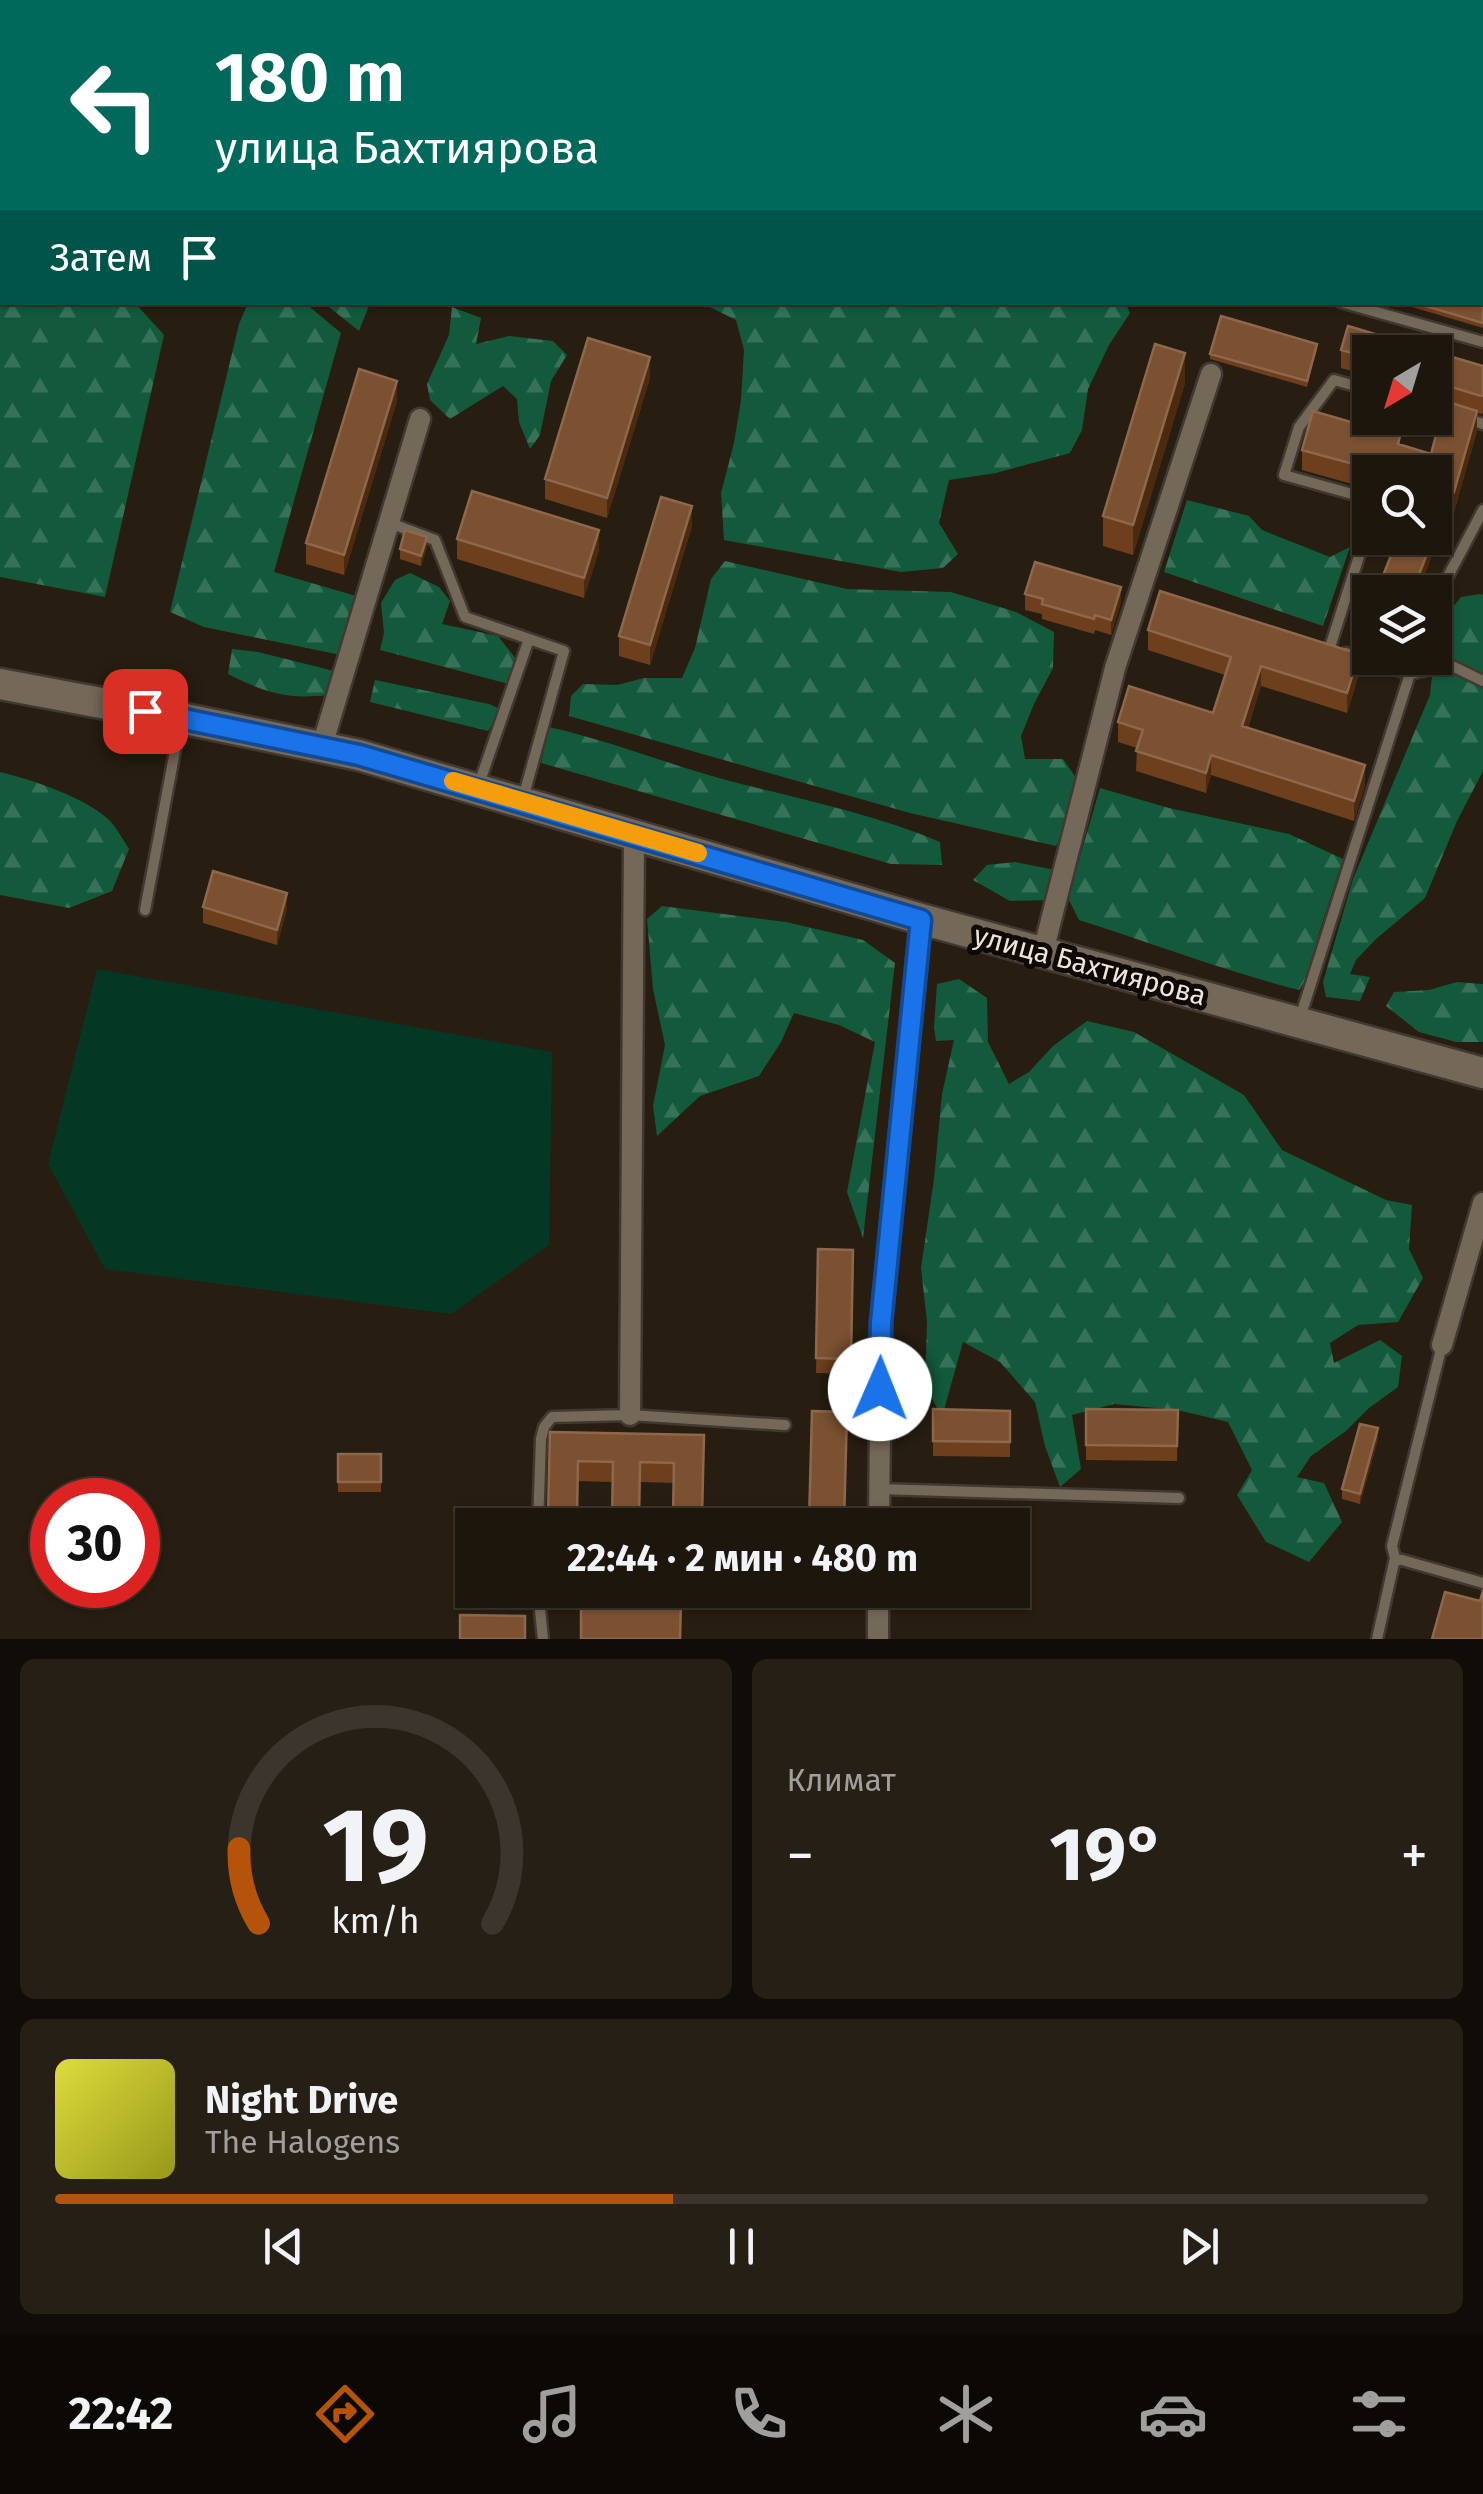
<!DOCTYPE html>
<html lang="ru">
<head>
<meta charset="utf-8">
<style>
	:root { --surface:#1d160c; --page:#251f15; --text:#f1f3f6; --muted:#a09f9d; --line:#3b352d; --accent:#b45309 }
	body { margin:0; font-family:"Fira Sans",sans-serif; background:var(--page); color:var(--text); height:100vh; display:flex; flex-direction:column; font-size:38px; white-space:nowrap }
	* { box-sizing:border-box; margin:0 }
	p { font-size:32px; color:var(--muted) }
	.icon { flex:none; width:55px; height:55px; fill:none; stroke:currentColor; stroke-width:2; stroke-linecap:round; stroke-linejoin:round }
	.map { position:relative; height:1639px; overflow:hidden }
	.sheet { display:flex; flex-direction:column; gap:20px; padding:20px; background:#100c07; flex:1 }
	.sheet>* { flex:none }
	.banner { position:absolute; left:0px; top:0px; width:1485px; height:305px; box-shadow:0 2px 8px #0004,0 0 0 2px var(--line); background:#00695c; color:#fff; overflow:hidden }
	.needle { width:65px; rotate:218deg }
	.tools { position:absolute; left:1352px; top:335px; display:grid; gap:20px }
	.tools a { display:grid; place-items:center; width:100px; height:100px; border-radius:0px; background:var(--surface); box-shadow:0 2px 8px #0004,0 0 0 2px var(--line); font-size:50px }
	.speed { position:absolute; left:30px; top:1478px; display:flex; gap:20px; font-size:50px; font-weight:700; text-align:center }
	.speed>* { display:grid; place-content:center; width:130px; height:130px; border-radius:50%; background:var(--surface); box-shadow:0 2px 8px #0004,0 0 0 2px var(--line); line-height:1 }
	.speed .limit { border:15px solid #d22; background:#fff; color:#111 }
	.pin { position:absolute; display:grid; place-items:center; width:85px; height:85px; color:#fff; margin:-42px; border-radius:20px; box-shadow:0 5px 15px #0006 }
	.me { position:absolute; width:110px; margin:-55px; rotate:1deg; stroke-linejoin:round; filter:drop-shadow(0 0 8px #0008) }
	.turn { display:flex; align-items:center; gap:35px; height:210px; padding:0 50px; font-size:45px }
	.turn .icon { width:130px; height:130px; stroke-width:2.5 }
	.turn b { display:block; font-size:70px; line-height:85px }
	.then { display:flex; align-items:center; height:95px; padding:0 50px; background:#0003; gap:20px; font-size:38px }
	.big { font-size:75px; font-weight:700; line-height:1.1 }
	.sheet .card { flex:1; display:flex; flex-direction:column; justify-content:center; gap:15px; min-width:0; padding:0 35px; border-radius:15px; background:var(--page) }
	.sheet .dial { align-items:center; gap:0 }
	.dial svg { height:260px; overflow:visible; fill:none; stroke:var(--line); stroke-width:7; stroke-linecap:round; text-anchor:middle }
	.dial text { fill:var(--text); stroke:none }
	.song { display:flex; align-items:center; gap:30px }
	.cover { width:120px; height:120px; border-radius:15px; background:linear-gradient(135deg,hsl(60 70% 55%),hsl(60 70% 35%)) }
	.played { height:10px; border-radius:5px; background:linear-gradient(90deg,var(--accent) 45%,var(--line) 45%) }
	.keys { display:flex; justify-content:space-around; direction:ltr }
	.heat { display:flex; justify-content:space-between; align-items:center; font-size:55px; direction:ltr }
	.sheet .tiles { flex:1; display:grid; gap:20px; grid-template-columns:1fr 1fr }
	.card:last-child { grid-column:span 2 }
	.trip { position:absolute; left:455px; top:1508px; width:575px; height:100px; border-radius:0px; background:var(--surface); box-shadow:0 2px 8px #0004,0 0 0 2px var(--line); font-weight:700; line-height:100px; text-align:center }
	.menu { display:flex; height:160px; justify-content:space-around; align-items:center; background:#0c0905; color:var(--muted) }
	.menu .icon { width:70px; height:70px }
	.menu .active { color:var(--accent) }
	.menu b { font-size:45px; color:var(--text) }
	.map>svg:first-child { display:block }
	.green { fill:#053824 }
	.forest { fill:url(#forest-firs) }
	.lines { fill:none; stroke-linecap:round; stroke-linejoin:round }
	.lane-casing { stroke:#403831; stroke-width:15 }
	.street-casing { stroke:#403831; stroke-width:25 }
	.secondary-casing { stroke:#403831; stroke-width:35 }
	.lane { stroke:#746859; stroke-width:10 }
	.street { stroke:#746859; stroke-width:20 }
	.secondary { stroke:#746859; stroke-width:30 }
	.wall { fill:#6e3f1c }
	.shaded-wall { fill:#4c2a0f }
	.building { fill:#7b5131; stroke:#8d684c; stroke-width:2.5 }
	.route-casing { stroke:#114b97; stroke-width:25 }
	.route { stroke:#1a73e8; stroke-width:18 }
	.slow { stroke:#f59e0b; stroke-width:18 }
	.labels { text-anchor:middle; stroke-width:10; stroke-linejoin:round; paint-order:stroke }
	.street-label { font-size:28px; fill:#ece5dd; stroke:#0d0804 }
</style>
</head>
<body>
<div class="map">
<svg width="1483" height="1639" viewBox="0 0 1483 1639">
	<defs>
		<pattern id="forest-firs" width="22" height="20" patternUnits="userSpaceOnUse" patternTransform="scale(2.5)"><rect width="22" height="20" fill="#135a3c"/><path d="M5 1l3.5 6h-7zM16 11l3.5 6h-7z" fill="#367258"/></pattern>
	</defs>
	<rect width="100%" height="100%" fill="#271d10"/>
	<path class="green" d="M97 969 552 1052 549 1245 451 1314 105 1269 48 1164Z"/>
	<path class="forest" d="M590 0H1483V195L1482 2H600Z
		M0 118H2V302L135 303 164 335 105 597 0 577Z
		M1125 302 1130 313 1109 345 1088 389 1082 430 1070 453 996 473 949 480 939 523 958 554 943 568 901 572 724 540 721 493 734 443 741 400 744 350 736 320 702 303Z
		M248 303H305L341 333 274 572 356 596 341 655 204 627 170 612 239 324Z
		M324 303H370L359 331Z
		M452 307 481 318 476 344 509 336 553 341 567 355 551 381 540 435 530 449 519 422 517 399 503 386 450 419 430 400 427 384 449 335Z
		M1187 500 1249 516 1262 530 1330 557 1350 547 1323 626 1164 572Z
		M725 561 847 589 951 592 1016 612 1054 632 1053 668 1034 704 1021 736 1025 759H1063L1077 779 1073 818 1056 846 910 813 569 716 571 696 583 684 617 685 644 678H682L695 648 711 579Z
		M410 573 439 587 450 601 442 624 498 636 516 659 509 684 380 650 384 633 381 603 395 580Z
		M1480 594 1483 595V771L1457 821 1425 898 1376 939 1356 960 1350 974 1370 977 1360 1001 1326 997 1323 982 1353 879 1430 695 1437 627 1461 597Z
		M232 649 258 652 342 673 327 695C286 700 264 692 228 674Z
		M375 680 489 704 502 710 488 731 370 702Z
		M549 727C607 740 662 762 719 778 793 798 869 812 940 842L942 865 891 864 541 763Z
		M0 772C30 779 90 799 111 822 118 830 123 840 129 849L112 891 69 908 0 895Z
		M1100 788 1169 808 1289 834 1343 859 1318 936 1315 965 1299 990C1224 971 1152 943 1079 920L1068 898Z
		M1015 862 1060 871 1055 900 1010 901 973 880 987 865Z
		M662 906 786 922 863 940 895 963 863 1238 847 1192 875 1042 839 1025 794 1013 781 1042 759 1076 700 1096 657 1136 653 1106 665 1045 653 989 647 919Z
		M959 979 987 998 988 1042 1009 1084 1029 1072 1053 1046 1087 1021 1134 1032 1244 1095 1282 1150 1386 1200 1412 1205 1409 1249 1423 1278 1398 1322 1358 1325 1330 1343 1334 1363 1380 1340 1402 1356 1398 1387 1369 1408 1346 1431 1311 1456 1297 1477 1324 1483 1342 1522 1309 1562 1266 1542 1237 1495 1252 1470 1228 1422 1177 1410 1114 1404 1072 1415 1081 1469 1060 1487 1045 1446 1035 1402 1000 1362 963 1342 942 1417 925 1386 927 1322 921 1268 934 1179 942 1094 954 1040 936 1041 934 1028 937 984Z
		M1457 982 1483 984V1042H1456L1419 1032 1386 1006 1394 992 1429 990Z"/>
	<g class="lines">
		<defs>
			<path id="lane" d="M122 0 127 2
				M1341 302 1483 342
				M1370 390 1334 380 1299 427 1284 475 1370 499
				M1435 409 1483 424
				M390 523 435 540 465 617 564 651 523 798
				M1435 601 1483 510
				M1330 647 1370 522
				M1346 653 1410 674 1450 665 1483 681
				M478 787 529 639
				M145 910 181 719
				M1299 1021 1415 658
				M879 1489 1179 1498
				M538 1525 541 1439 544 1427 552 1417 630 1415 785 1425
				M1395 1558 1392 1546 1442 1345
				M538 1590 543 1639
				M1377 1639 1395 1558 1483 1583"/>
			<path id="street" d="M322 746 420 419
				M1043 952 1115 668 1211 374
				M1442 1345 1483 1203
				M630 1415 634 835
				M879 1525 881 1323 921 919
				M878 1639V1590"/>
			<path id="secondary" d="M0 684 181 718 359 755 921 919 1483 1073"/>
		</defs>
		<use href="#lane" class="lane-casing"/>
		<use href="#street" class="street-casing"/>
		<use href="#secondary" class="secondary-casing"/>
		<use href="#lane" class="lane"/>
		<use href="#street" class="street"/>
		<use href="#secondary" class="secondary"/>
	</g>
	<path class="wall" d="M1483 300V328L1395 302H1482Z
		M1348 326 1483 366V413L1481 414 1477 413V431L1454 512 1435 507V472H1370V489L1302 470V450L1313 411 1400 436V445L1431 454 1445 403 1435 400V352H1370V376L1341 368V350Z
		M1317 349 1307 387 1210 359V354Z
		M650 378 607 518 545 499V479Z
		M1185 383 1133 555 1103 546V516Z
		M397 401 344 575 306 564V543Z
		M692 526 650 665 619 656V636Z
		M457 539 599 550 584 598 457 559Z
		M427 547 421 566 400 559V549Z
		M1433 552 1418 592H1396L1384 588V573Z
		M1025 594 1121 602 1111 635 1095 630 1094 634 1042 619V614L1025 610Z
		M1148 630 1359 674 1347 713 1261 686 1248 728 1365 785 1354 821 1211 775 1206 793 1136 771 1137 748 1118 742V722L1213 713 1225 675 1148 650Z
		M203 907 287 909 277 945 203 923Z
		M818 1249 853 1250 851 1374 816 1373Z
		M933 1409 1010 1411V1457L933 1456Z
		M1086 1409 1178 1410 1177 1461 1086 1460Z
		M812 1411 845 1525H809Z
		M550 1432 704 1435 702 1525H673L674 1483 640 1482 639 1525H612L613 1482 578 1481 577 1525H548Z
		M1378 1439 1360 1504 1342 1499V1489Z
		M338 1454H381V1492H338Z"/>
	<path class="shaded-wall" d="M1185 353V383L1133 555V525Z
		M650 357V378L607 518V498Z
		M397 381V401L344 575V555Z
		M1477 411V431L1454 512V492Z
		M692 506V526L650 665V645Z
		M599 530V550L584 598V578Z
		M427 537V547L421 566V556Z
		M1433 538V552L1418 592H1415V585Z
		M1121 587V602L1111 635V620Z
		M1359 654V674L1347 713V693Z
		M1261 666V686L1242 746V726Z
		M1211 755V775L1206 793V773Z
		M1365 765V785L1354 821V801Z
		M287 893V909L277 945V930Z
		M1378 1428V1439L1360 1504V1494Z"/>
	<path class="building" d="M1483 300V323L1412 302H1482Z
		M1221 316 1317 344 1307 381 1210 354Z
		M1348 326 1483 366V395L1481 396 1435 382V352H1370V358L1341 350Z
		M588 338 650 357 607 498 545 479Z
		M1155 344 1185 353 1133 525 1103 516Z
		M359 369 397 381 344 555 306 543Z
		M1445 401 1477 411 1454 492 1435 487V472H1383L1302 450 1313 411 1400 436 1398 444 1431 454Z
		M472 491 599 530 584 578 457 539Z
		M661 497 692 506 650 645 619 636Z
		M405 530 427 537 421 556 400 549Z
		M1398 538H1433L1415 585 1384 573Z
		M1035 562 1121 587 1111 620 1095 615 1094 619 1042 604 1043 599 1025 594Z
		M1160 591 1359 654 1347 693 1261 666 1242 726 1365 765 1354 801 1211 755 1206 773 1136 751 1143 730 1118 722 1129 686 1213 713 1231 657 1148 630Z
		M213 871 287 893 277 930 203 907Z
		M818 1249 853 1250 851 1359 816 1358Z
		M933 1409 1010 1411V1442L933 1441Z
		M1086 1409 1178 1410 1177 1446 1086 1445Z
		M812 1411 847 1412 844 1524 809 1523Z
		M1360 1424 1378 1428 1360 1494 1342 1489Z
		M550 1432 704 1435 702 1516H673L674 1463 640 1462 639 1523H612L613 1462 578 1461 577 1515H548Z
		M338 1454H381V1482H338Z
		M1483 1590V1639H1432L1445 1592 1480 1601Z
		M581 1599 681 1601 680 1639H581Z
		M460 1615 525 1616V1639H460Z"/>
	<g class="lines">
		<defs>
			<path id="route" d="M145 711 359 755 921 920 881 1323 880 1389"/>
		</defs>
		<use href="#route" class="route-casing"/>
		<use href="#route" class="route"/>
		<path class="slow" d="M453 781 698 853"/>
	</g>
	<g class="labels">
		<g class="street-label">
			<text transform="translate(1090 965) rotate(15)" y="10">улица Бахтиярова</text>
		</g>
	</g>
</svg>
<div class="tools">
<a><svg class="needle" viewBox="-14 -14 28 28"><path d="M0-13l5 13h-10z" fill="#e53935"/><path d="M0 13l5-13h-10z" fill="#a09f9d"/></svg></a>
<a><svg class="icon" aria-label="search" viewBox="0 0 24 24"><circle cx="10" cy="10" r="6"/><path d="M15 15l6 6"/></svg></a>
<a><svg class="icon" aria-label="layers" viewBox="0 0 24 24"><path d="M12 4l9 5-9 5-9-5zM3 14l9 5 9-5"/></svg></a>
</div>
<div class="speed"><div class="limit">30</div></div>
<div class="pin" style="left:145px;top:711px;background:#d93025"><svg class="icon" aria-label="arrive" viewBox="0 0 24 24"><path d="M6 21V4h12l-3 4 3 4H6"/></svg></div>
<svg class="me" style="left:880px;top:1389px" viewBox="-20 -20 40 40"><circle r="19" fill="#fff"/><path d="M0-13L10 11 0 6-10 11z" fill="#1a73e8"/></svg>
<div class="trip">22:44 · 2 мин · 480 m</div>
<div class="banner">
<div class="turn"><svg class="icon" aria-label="left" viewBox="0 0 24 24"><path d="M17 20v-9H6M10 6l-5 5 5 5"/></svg><div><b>180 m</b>улица Бахтиярова</div></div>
<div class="then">Затем<svg class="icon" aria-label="arrive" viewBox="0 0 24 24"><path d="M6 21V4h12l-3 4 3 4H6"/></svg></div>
</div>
</div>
<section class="sheet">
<div class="tiles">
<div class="card dial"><svg viewBox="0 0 100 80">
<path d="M14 69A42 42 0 1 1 86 69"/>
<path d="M14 69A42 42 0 0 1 8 46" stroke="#b45309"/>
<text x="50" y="56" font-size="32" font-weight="700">19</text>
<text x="50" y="72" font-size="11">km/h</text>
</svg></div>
<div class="card"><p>Климат</p>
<div class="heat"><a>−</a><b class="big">19°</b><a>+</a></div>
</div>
<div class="card">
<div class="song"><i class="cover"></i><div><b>Night Drive</b><p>The Halogens</p></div></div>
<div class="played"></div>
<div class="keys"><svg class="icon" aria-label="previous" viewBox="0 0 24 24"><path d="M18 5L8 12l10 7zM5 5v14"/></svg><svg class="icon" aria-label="pause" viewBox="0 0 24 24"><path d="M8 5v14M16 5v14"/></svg><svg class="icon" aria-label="next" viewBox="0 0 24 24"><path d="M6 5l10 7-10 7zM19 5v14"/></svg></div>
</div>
</div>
</section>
<nav class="menu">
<b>22:42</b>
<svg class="icon active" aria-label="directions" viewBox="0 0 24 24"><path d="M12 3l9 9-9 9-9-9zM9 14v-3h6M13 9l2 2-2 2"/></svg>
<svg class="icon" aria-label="music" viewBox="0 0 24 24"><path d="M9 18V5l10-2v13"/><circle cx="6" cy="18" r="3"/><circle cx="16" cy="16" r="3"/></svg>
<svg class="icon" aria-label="phone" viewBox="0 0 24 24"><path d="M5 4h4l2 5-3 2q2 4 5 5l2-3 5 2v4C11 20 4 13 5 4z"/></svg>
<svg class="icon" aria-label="climate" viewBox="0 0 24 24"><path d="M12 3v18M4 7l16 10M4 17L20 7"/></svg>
<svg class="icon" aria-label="car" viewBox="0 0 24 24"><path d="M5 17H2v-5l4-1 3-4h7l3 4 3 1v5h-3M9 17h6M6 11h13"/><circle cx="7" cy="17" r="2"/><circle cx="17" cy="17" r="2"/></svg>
<svg class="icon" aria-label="filters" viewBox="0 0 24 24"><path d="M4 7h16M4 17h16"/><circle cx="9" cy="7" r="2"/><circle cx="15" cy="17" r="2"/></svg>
</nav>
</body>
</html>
